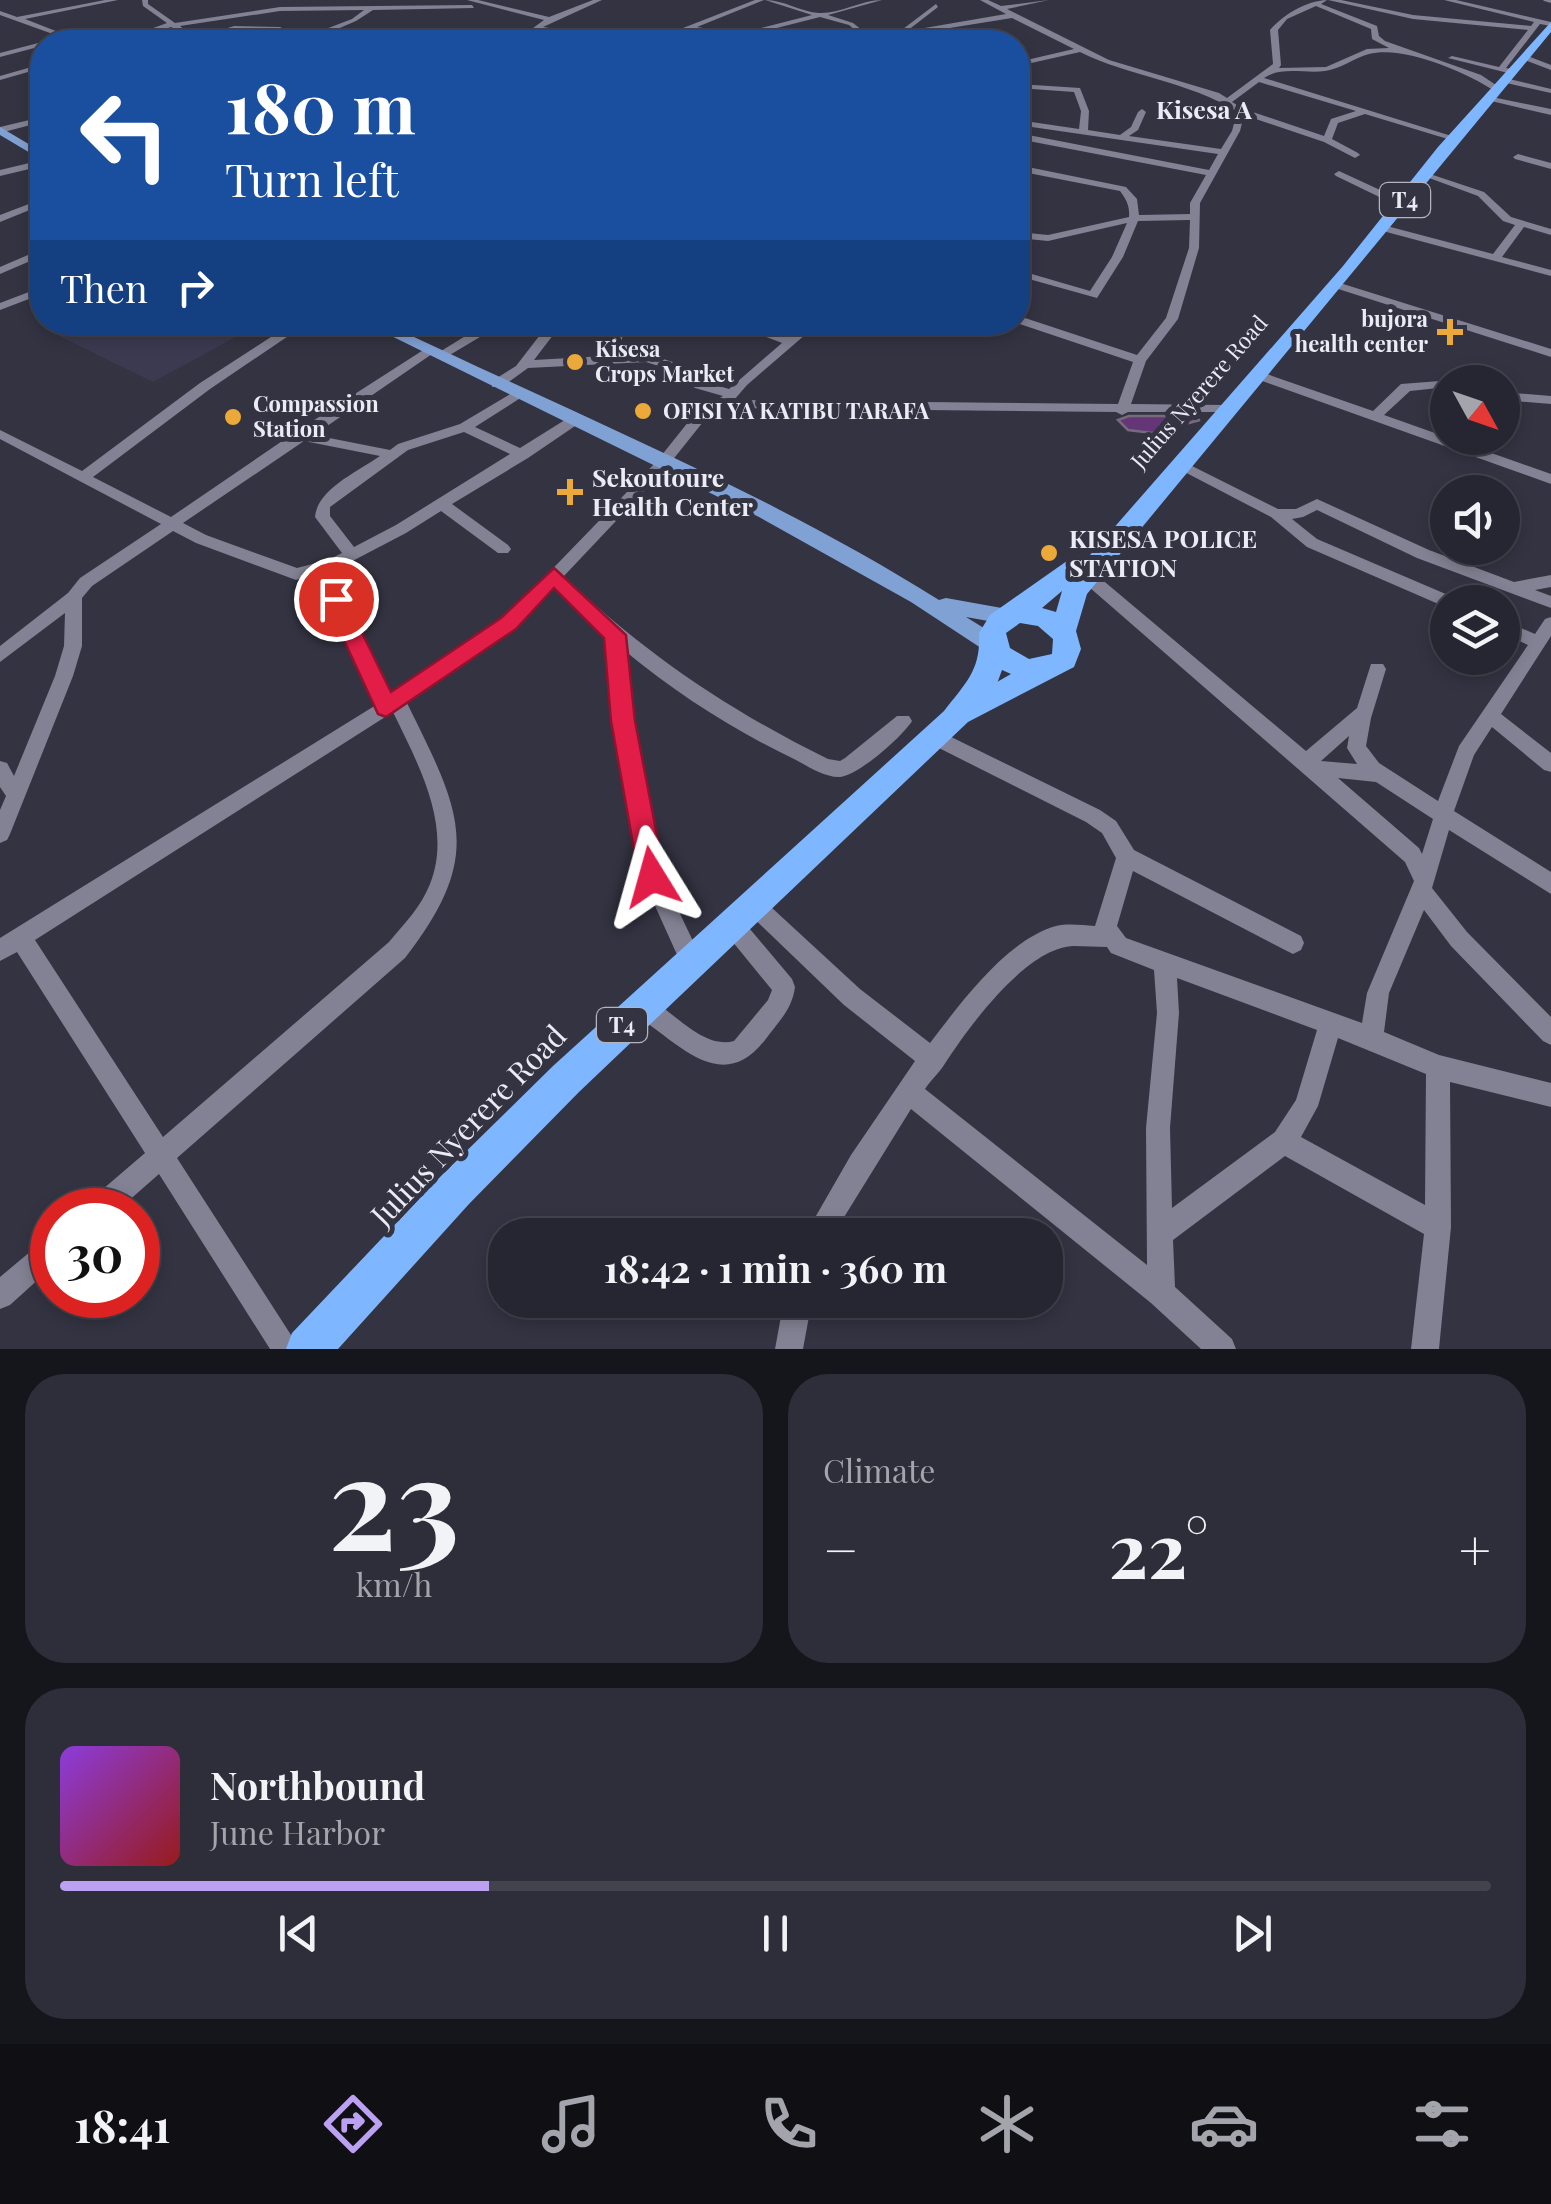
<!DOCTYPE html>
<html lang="en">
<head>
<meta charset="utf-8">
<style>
	:root { --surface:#262632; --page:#2e2e3a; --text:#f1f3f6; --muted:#a4a5ac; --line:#42434d; --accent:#bca0f2 }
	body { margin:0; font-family:"Playfair Display",serif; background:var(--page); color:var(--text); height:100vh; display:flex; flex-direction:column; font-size:38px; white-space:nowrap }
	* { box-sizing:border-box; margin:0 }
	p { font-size:32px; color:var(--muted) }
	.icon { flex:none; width:55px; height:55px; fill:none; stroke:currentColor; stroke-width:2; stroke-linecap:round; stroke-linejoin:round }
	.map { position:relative; height:1349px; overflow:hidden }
	.panel { display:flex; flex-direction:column; gap:25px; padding:25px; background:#15151c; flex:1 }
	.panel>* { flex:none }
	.hud { position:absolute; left:30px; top:30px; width:1000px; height:305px; border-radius:40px; box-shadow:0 5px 15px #0003,0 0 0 2px var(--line); background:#1a4fa0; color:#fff; overflow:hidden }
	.needle { width:65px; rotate:130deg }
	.fabs { position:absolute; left:1430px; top:365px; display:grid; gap:20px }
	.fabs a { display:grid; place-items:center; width:90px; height:90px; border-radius:50%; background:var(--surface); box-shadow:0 5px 15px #0003,0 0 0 2px var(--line); font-size:50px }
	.speed { position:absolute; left:30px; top:1188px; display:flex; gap:20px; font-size:50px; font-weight:700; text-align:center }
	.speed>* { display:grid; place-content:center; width:130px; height:130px; border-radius:50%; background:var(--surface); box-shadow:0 5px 15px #0003,0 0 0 2px var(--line); line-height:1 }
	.speed .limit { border:15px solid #d22; background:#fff; color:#111 }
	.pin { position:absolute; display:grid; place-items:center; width:85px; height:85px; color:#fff; margin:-42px; border:5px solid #fff; border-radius:50%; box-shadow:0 2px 10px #0007 }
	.me { position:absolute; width:110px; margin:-55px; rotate:352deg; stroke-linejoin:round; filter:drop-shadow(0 0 8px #0008) }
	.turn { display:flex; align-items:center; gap:35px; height:210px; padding:0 30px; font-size:45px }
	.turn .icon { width:130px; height:130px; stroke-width:2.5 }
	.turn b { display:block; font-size:70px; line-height:85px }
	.then { display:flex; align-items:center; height:95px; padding:0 30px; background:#0003; gap:20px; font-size:38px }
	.big { font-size:75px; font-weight:700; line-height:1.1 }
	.panel .tile { flex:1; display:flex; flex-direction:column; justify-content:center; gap:15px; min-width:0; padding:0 35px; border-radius:40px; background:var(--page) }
	.panel .dial { align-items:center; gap:0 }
	.dial b { font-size:130px; line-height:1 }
	.song { display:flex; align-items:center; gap:30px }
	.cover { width:120px; height:120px; border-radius:15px; background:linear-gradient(135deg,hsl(270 70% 55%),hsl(0 70% 35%)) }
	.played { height:10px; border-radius:5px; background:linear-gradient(90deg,var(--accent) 30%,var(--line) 30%) }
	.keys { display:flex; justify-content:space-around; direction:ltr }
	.heat { display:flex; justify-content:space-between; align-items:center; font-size:55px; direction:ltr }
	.panel .tiles { flex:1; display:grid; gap:25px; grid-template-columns:1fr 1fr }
	.tile:last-child { grid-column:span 2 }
	.trip { position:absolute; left:488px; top:1218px; width:575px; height:100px; border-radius:40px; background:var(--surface); box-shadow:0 5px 15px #0003,0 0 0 2px var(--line); font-weight:700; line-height:100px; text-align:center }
	.menu { display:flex; height:160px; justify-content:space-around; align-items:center; background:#0f0f14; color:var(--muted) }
	.menu .icon { width:70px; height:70px }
	.menu .active { color:var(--accent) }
	.menu b { font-size:45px; color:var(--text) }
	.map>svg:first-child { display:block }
	.built { fill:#3b3a50 }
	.building { fill:#653677; stroke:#766b7b; stroke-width:2.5 }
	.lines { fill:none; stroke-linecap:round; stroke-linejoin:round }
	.minor { fill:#828294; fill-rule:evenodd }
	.major { fill:#80a1d4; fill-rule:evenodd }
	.highway { fill:#7eb6ff; fill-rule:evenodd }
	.route { fill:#e11d48; stroke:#92132f; stroke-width:2.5 }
	.poi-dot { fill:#eba939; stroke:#333342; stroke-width:4 }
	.labels { text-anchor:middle; stroke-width:10; stroke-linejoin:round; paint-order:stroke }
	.shield { fill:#333342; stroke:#b4b4bf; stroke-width:2.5 }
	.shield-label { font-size:22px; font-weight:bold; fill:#ebebf5 }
	.far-poi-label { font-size:22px; font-weight:bold; fill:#ebebf5; stroke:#333342; text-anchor:start }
	.far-street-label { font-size:22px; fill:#ebebf5; stroke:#333342 }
	.far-quarter-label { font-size:25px; font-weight:bold; fill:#ebebf5; stroke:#333342 }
	.poi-label { font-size:25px; font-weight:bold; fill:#ebebf5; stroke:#333342; text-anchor:start }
	.near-street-label { font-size:30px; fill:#ebebf5; stroke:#333342 }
</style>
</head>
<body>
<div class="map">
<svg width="1551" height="1349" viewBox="0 0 1551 1349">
	<rect width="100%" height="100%" fill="#333342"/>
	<path class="built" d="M67 322 199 323 234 338 153 382 49 331Z"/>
	<path class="building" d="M1129 416H1170L1200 420 1152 433 1128 430 1118 420Z"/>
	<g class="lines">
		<path class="minor" d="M105 0H118L25 19 84 42H75L0 15V11L17 17Z
			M142 0H148V4L175 23 280 7 472 5 474 8 373 10 356 21 314 39 387 34 493 42 387 38 297 42 312 39 310 35 352 19 364 10 280 11 180 26 185 30 181 32 171 27 124 42H115L167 23 143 6Z
			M467 0H478L549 17 593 0H602L543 27 636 42H620L538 30 521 42H514L544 20Z
			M755 0H764L697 27 738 34 812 15 765 0C784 0 801 12 819 13 840 14 861 0 882 0L828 15 853 23 871 37 899 32 936 4 938 7 907 31 1006 14 980 0H988L1001 6 1049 0 1007 9 1109 60 1219 93 1227 98 1273 64 1270 30C1284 14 1306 1 1327 0L1321 4 1377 26 1379 36 1385 41 1481 75 1502 89 1495 91C1465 72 1404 45 1369 54 1354 58 1341 69 1325 71 1306 74 1281 66 1264 78L1458 138 1451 140 1365 114 1338 123 1332 139 1358 153 1360 155 1355 158 1324 142 1244 115 1240 131 1200 203 1199 248 1178 319 1146 361 1131 404 1227 405 1232 406V412H1128L1122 415 1116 412 727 408 703 422 667 467 564 576C642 652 730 711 828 759L840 761 845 758 897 716H909L912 721C903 736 857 777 839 777 824 777 809 767 796 760 735 731 677 694 625 651L632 721 662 876 702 960 699 968 691 971 683 968 642 877 614 721 607 636 555 586 515 628 407 703C460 811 486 854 405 958L177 1158 300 1349H270L159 1174 118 1210H85L89 1201 145 1153 17 952 0 961V938L376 705 328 599 326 571 296 580 196 543 173 531 92 586 82 598V646L73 676 10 834 7 840 0 843V810L6 796 0 787V761L7 763 14 776 55 676 64 646 65 613 0 662V646L68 593 80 578 161 524 0 439V430L82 471 200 383 294 322H309L210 389 93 477 171 517 294 433 428 347 434 351 432 354 314 435 390 450 398 444 460 424 517 390 524 394 522 397 475 427 520 448 568 418H578V424L528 458 452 504 508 545 511 549 508 553H498L441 511 406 533 341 567 344 599 390 697 503 620 657 461 693 416 723 396 695 388 671 370 646 362 528 368 502 387H492V381L516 366 550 322H563L534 360 605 356 610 338 621 322H633L622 338 618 356 651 355 679 364 705 382 729 389 782 343 727 322H746L789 337 806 322H820L747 385 734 400 1118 404 1133 362 1014 322H1018V317H1022L1137 355 1166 318 1189 248 1190 220 1138 221 1123 257 1097 298 1018 276V270L1090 291 1112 257 1127 223 1048 241 1018 238V232L1048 235 1129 217C1130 206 1126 199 1120 191L1018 171V165L1126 187 1137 199 1139 215 1190 214V203L1206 175 1018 139V133L1209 170 1218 154 1018 125V120L1079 129 1081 111 1074 92 1018 88V84L1080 88 1089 111 1088 130 1120 135 1131 127 1138 112 1142 109 1146 112 1138 130 1129 136 1221 149 1232 131 1237 112C1189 81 1130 77 1080 52L1018 66V62L1074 49 1012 18 875 40 876 42H869L849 25 820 17 738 38 689 30 656 42H647ZM1316 6 1371 29 1372 39 1389 48 1367 49 1326 67 1279 68 1281 65 1278 30 1287 19ZM1259 82 1356 111 1331 119 1324 136 1244 109 1232 102ZM464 432 510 454 396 525 354 547 330 516V507L408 450ZM304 441 380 456C359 471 317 489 315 517L342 553 328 560 297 568 206 535 183 523ZM393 712C418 764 453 826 430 884 421 907 404 924 389 942L163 1137 35 940Z
			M1328 0H1341L1413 15 1531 26 1534 22 1444 0H1456L1551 22V26L1540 24 1506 68 1515 70 1512 74 1448 58 1452 56 1499 67 1528 30 1413 19Z
			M1543 0H1551V3L1544 1Z
			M234 26 280 27 284 29 234 30 198 41 194 39Z
			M42 42H45L42 46 0 57V53Z
			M1525 55 1551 65V70L1522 59Z
			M42 64V68L0 80V76Z
			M1505 78 1551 89V93L1502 82Z
			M1487 96 1551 109V115L1487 100Z
			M42 117V122L0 133V127Z
			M1518 154 1551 163V169L1515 159 1513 157Z
			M42 160V166L0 176V170Z
			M1339 171 1406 202 1407 204 1398 206 1336 176 1334 174Z
			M1421 171 1484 192 1511 217 1551 229V235L1524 227 1502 257 1551 270V276L1379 230V226L1383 225 1493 254 1515 225 1503 221 1478 196 1421 175Z
			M42 199V205L0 222V215Z
			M42 249V256L0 274V267Z
			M1332 283H1340L1551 349V357L1332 287Z
			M42 287V294L0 310V303Z
			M488 322H503L498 327 544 322 525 332 485 334 443 359 433 356Z
			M1258 371 1373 411 1401 384 1453 380 1454 382H1448V387L1410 391 1384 415 1551 474V484L1254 378V372Z
			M1502 392 1551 396V404L1502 400Z
			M1180 460 1278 509H1296L1317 499 1429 550 1514 582 1551 575V587L1535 590 1551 596V608L1417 558 1317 510 1303 517 1292 519 1317 539 1455 598 1457 602H1448V607L1443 606 1307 547 1271 517 1175 467 1173 464Z
			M1087 570 1093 572 1306 751 1357 708 1371 664H1383L1386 669 1371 718 1366 746 1379 763 1438 801 1459 746 1528 645 1502 633V620L1535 634 1545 619 1551 617V636L1501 714 1551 753V772L1544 770 1492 727 1474 755 1454 811 1551 872V894L1449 830 1432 888 1467 932 1551 1017V1045L1543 1041 1451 946 1424 910 1389 993 1384 1032 1439 1055 1551 1083V1107L1450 1082 1451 1227 1439 1349H1411L1424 1234 1285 1156 1173 1240 1175 1287 1232 1339 1236 1349H1201L1151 1303 911 1109 833 1235H805L851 1155 915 1061 844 1005 746 911 742 904 746 897 753 894 760 897 860 989 930 1043C960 1004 1006 940 1056 926 1068 923 1082 925 1095 926L1116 858 1102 833 1086 822 927 742 925 737 927 732 934 729 941 732 1100 810 1116 821 1134 850 1301 936 1304 943 1301 950 1293 954 1285 950 1133 871 1117 926 1126 938 1362 1023 1367 993 1414 881 1405 862 1081 580 1079 576 1081 572ZM1349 736 1347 748 1357 764 1321 761ZM1338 778 1376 782 1433 819 1422 854 1419 848ZM1074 946 1107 947 1111 953 1154 970 1157 1013 1146 1128 1147 1265 925 1089C930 1081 939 1073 944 1065 968 1028 1026 947 1074 946ZM1177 978 1317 1030 1296 1100 1275 1132 1172 1208 1170 1128 1179 1013ZM1338 1038 1426 1074 1425 1205 1301 1137 1318 1106Z
			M731 913 739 916 792 979 795 987C792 1010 778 1022 765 1040 721 1097 677 1041 634 1014L631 1006 634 998 642 995C670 1006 701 1050 734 1041L768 1000 772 990 723 930 720 923 723 916Z
			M52 1237V1267L10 1305 0 1309V1277L43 1241Z
			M784 1300H812L803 1349H775Z"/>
		<path class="major" d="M0 127 42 152V160L0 135Z
			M363 322H383C569 412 764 490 939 600L946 598 1013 610 1016 616 1005 624 966 617 1000 638 1003 644 992 652 984 650 911 602 759 517Z"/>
		<path class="highway" d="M1551 22V32L1087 594 1076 631 1081 649 1074 667 968 722 579 1092 469 1204 338 1349H286L292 1333 441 1176 553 1066 944 711C967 682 981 669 979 633L990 615 1074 556 1090 555 1343 266 1438 147ZM1062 591 1056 612 1042 608ZM1020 623 1038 626 1053 639 1052 654 1029 659 1010 648 1006 633ZM1002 670 1011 674 997 682 998 681Z"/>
	</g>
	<path class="route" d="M554 568 626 635 635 721 665 877 662 886 652 890 642 886 639 877 611 721 604 638 554 588 516 629 386 717 378 714 325 599 336 592 343 594 391 692 501 618Z"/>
	<g class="poi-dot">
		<path d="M1445 317h10v10h10v10h-10v10h-10v-10h-10v-10h10z"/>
		<circle cx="575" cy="362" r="10"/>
		<circle cx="643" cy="411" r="10"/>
		<circle cx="233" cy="417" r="10"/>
		<path d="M565 477h10v10h10v10h-10v10h-10v-10h-10v-10h10z"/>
		<circle cx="1049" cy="553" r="10"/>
	</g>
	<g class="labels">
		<g class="shield">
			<rect x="1380" y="183" width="50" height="34" rx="8"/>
			<rect x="597" y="1008" width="50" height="34" rx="8"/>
		</g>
		<g class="shield-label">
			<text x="1405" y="208">T4</text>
			<text x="622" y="1033">T4</text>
		</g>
		<g class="far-poi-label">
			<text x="1428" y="327" text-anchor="end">bujora<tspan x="1428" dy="25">health center</tspan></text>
			<text x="595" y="357">Kisesa<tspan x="595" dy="25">Crops Market</tspan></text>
			<text x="253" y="412">Compassion<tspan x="253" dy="25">Station</tspan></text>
			<text x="663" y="419">OFISI YA KATIBU TARAFA</text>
		</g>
		<g class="far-street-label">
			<text transform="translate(1199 392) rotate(-49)" y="8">Julius Nyerere Road</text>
		</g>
		<g class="far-quarter-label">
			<text x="1204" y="119">Kisesa A</text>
		</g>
		<g class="poi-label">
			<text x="592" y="487">Sekoutoure<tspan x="592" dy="29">Health Center</tspan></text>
			<text x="1069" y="548">KISESA POLICE<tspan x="1069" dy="29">STATION</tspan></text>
		</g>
		<g class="near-street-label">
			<text transform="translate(469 1126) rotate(-46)" y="10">Julius Nyerere Road</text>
		</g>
	</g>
</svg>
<div class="fabs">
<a><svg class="needle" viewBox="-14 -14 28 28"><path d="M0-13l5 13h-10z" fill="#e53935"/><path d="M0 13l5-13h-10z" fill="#a4a5ac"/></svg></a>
<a><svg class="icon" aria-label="sound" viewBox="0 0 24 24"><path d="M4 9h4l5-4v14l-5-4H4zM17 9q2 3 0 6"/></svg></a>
<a><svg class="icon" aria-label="layers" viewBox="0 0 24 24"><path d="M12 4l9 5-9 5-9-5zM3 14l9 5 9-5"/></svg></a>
</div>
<div class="speed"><div class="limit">30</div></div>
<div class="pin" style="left:336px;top:599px;background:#d93025"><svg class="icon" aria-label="arrive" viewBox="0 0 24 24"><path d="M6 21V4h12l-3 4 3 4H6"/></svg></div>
<svg class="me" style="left:652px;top:877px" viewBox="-20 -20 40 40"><path d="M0-17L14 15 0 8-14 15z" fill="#e11d48" stroke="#fff" stroke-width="4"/></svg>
<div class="trip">18:42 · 1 min · 360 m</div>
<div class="hud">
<div class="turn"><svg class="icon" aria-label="left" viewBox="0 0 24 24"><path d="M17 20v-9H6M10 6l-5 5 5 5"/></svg><div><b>180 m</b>Turn left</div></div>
<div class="then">Then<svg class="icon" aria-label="right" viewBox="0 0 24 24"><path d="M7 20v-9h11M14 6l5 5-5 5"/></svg></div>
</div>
</div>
<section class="panel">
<div class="tiles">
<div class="tile dial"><b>23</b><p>km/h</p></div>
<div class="tile"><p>Climate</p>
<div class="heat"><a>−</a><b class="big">22°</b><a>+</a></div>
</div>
<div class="tile">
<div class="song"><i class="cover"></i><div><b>Northbound</b><p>June Harbor</p></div></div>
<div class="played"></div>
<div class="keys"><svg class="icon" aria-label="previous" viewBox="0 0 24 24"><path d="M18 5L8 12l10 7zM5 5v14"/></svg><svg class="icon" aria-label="pause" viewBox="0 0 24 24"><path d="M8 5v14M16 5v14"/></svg><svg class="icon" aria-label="next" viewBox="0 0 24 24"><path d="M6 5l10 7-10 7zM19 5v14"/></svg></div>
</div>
</div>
</section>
<nav class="menu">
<b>18:41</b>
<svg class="icon active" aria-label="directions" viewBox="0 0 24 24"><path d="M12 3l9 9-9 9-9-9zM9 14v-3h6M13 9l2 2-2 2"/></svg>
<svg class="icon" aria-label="music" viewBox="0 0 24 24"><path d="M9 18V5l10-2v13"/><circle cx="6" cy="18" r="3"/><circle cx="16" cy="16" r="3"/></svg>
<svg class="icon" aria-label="phone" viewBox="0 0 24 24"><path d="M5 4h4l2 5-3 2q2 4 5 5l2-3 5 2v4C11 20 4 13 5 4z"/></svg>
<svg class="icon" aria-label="climate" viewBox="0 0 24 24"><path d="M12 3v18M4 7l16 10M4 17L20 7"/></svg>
<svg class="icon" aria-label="car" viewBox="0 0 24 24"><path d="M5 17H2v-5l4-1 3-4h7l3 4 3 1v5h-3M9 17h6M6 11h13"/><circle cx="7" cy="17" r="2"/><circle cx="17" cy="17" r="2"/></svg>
<svg class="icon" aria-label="filters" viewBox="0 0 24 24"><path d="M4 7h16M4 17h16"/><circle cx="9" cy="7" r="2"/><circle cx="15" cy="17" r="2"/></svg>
</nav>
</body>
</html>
